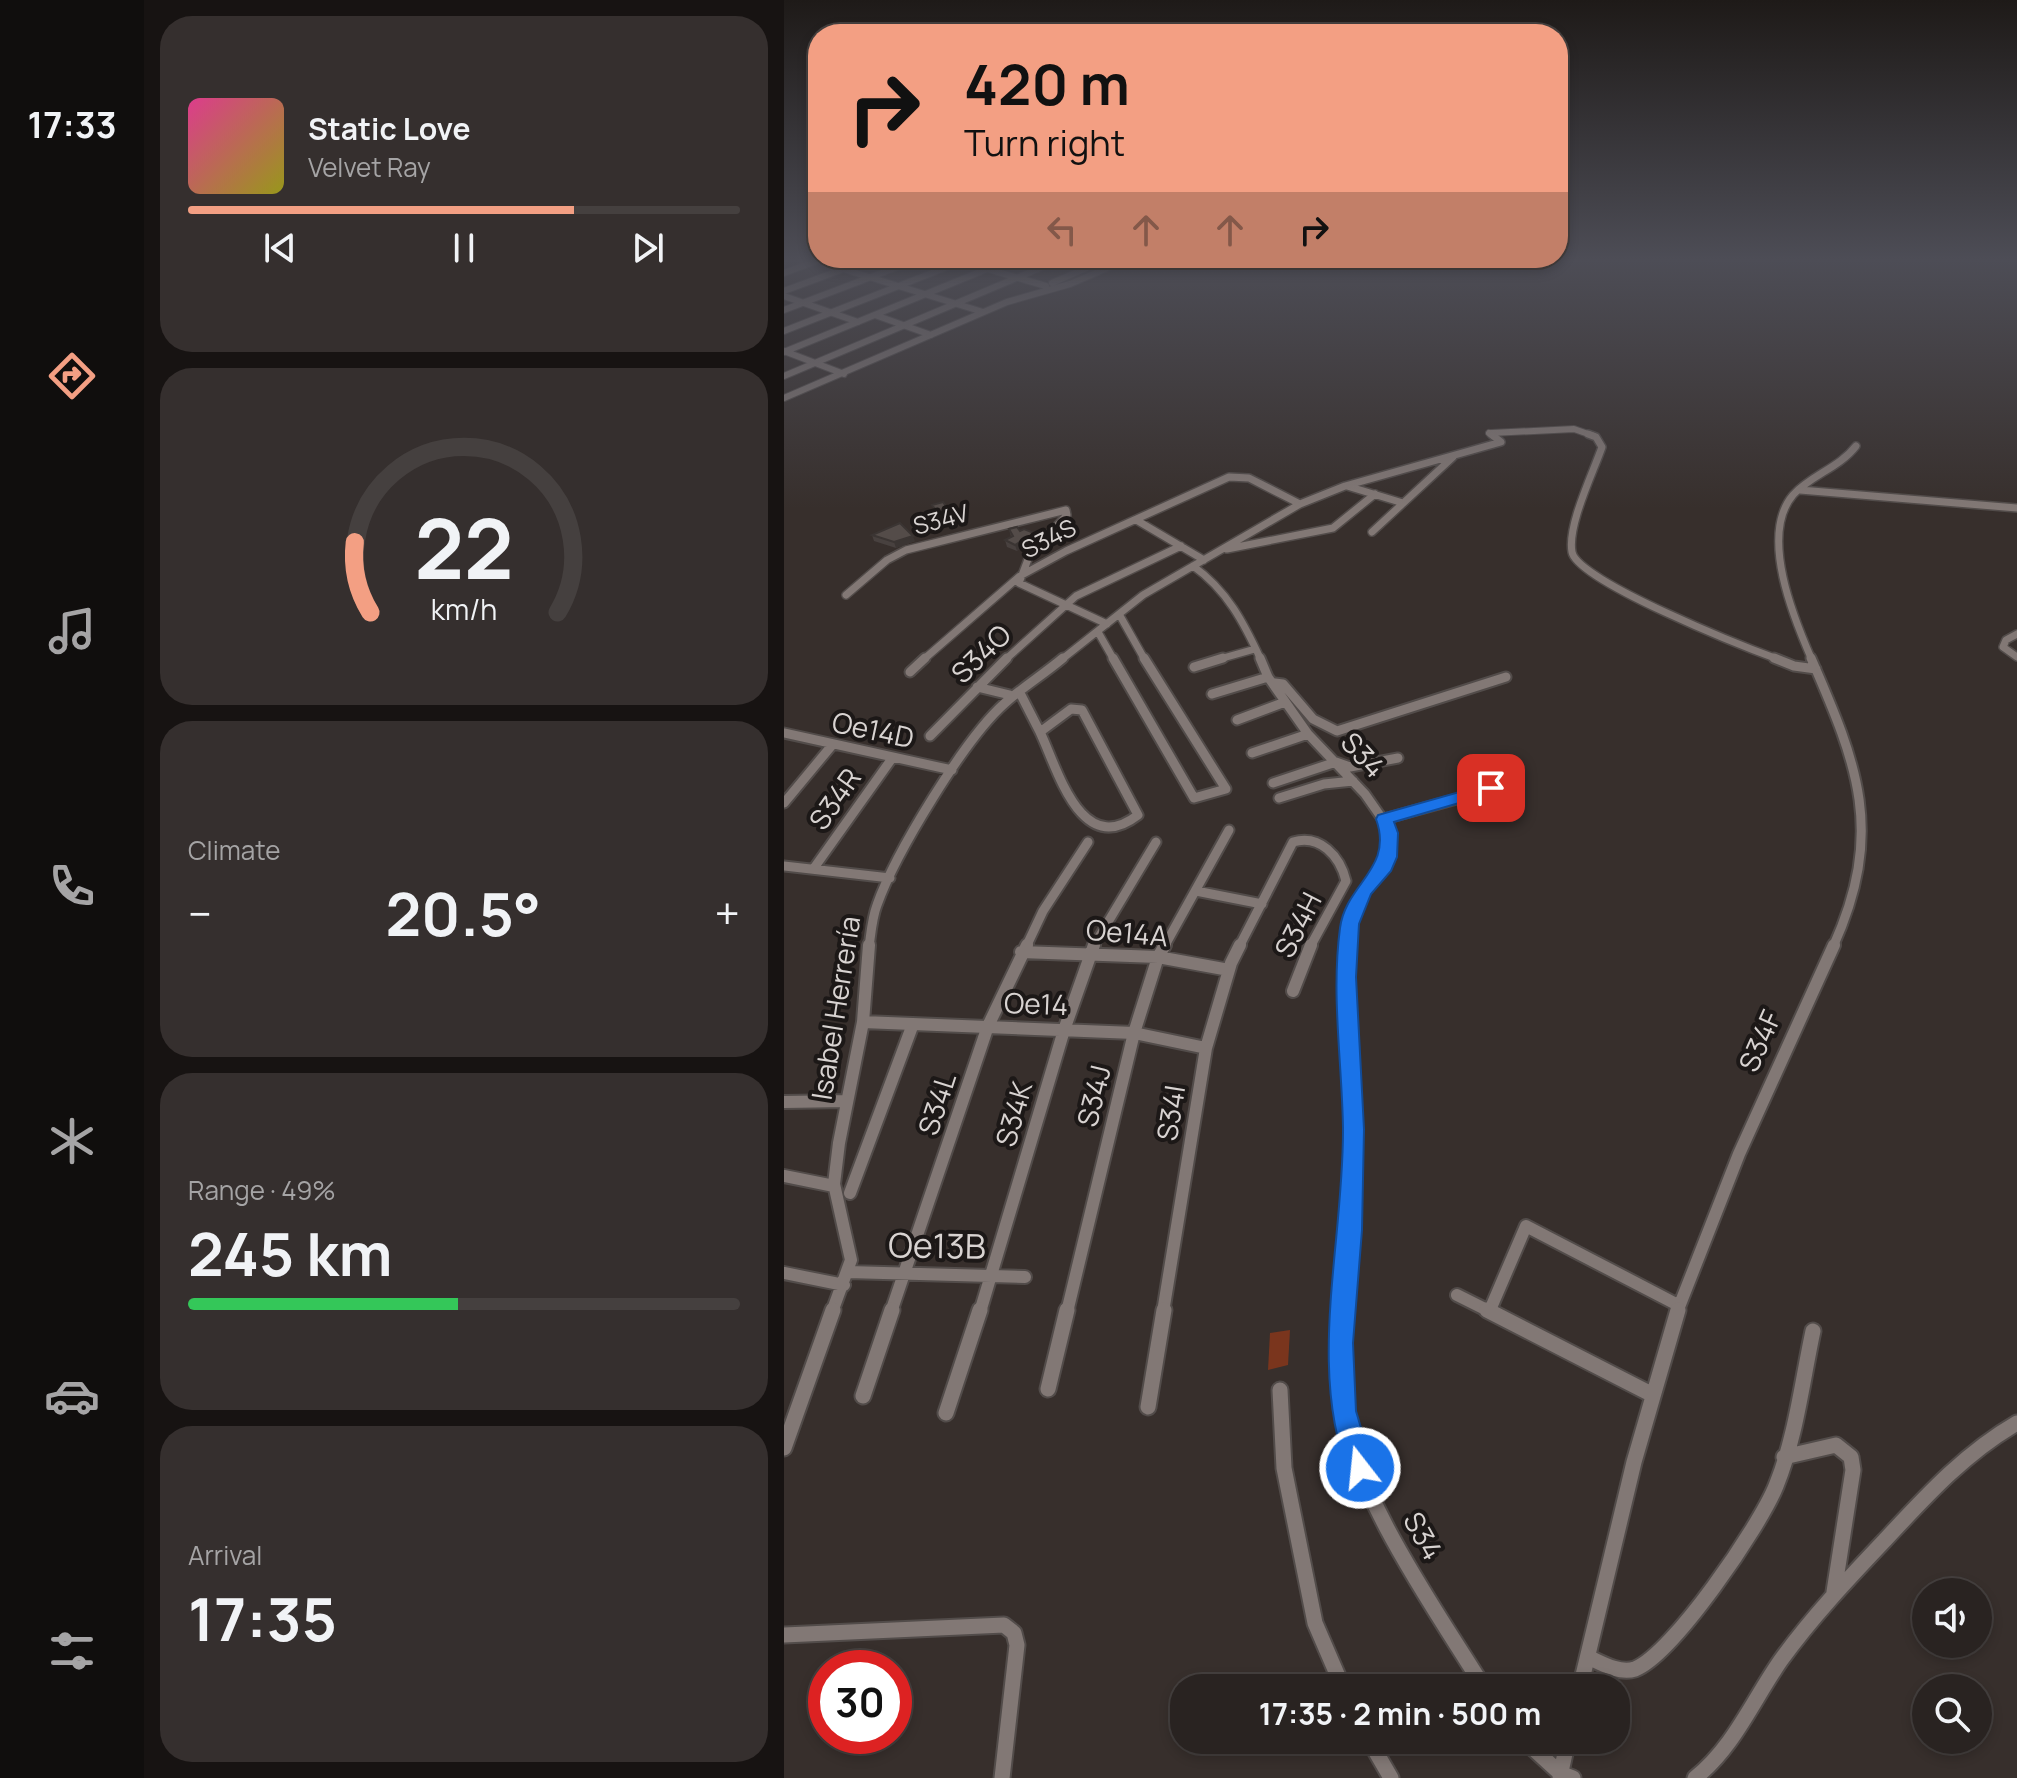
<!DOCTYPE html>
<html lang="en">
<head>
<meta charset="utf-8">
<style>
	:root { --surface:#292321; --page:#352f2e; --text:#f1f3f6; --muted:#a5a4a5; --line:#45403f; --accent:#f39f83 }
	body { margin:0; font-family:Manrope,sans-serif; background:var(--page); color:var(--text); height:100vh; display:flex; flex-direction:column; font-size:30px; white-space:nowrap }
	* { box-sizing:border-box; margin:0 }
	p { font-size:26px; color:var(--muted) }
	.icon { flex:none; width:44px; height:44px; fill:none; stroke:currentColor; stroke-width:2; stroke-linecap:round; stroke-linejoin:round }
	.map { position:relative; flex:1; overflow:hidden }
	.panel { display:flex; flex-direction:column; gap:16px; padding:16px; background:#171312; width:640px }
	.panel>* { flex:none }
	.hud { position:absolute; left:24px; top:24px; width:760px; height:244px; border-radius:32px; box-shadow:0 4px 12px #0003,0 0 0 2px var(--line); background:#f39f83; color:#111; overflow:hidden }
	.buttons { position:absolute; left:1128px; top:1578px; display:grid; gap:16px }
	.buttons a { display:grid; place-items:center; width:80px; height:80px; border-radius:50%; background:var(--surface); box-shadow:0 4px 12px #0003,0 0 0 2px var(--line); font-size:40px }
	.speed { position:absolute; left:24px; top:1650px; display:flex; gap:16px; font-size:40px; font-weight:700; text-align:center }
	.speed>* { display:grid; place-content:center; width:104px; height:104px; border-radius:50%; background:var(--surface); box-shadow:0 4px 12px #0003,0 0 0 2px var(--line); line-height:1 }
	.speed .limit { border:12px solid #d22; background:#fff; color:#111 }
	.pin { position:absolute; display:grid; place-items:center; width:68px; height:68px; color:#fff; margin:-34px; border-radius:16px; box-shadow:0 4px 12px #0006 }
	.me { position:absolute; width:88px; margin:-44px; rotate:344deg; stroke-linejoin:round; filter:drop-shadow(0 0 6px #0008) }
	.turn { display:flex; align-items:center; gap:28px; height:168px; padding:0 24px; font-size:36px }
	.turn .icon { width:104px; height:104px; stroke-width:2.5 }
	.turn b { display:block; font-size:56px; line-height:68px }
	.lanes { display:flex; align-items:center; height:76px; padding:0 24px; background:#0003; justify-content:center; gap:40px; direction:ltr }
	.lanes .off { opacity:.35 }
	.big { font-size:60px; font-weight:700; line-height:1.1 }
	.panel .widget { flex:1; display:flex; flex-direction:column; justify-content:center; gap:12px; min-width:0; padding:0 28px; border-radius:32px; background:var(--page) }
	.panel .dial { align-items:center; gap:0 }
	.dial svg { height:208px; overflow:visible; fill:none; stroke:var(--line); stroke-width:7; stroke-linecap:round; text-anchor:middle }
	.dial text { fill:var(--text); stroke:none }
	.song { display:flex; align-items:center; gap:24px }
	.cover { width:96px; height:96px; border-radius:12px; background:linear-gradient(135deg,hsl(330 70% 55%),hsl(60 70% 35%)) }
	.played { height:8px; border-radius:4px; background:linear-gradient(90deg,var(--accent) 70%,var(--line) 70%) }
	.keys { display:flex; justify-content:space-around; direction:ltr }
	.heat { display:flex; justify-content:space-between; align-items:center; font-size:44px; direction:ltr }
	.charge { height:12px; border-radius:6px; background:linear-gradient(90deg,#34c759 49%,var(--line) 0) }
	.trip { position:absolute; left:386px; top:1674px; width:460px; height:80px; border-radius:32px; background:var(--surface); box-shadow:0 4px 12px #0003,0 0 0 2px var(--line); font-weight:700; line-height:80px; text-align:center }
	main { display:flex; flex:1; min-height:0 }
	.menu { display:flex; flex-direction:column; width:144px; justify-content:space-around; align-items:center; background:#100e0d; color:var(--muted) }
	.menu .icon { width:56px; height:56px }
	.menu .current { color:var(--accent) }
	.menu b { font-size:36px; color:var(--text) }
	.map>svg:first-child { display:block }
	.green { fill:#7a351d }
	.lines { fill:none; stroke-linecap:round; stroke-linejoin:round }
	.street-far4-casing { stroke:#524c4a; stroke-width:8 }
	.street-far3-casing { stroke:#524c4a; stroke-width:10 }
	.street-far2-casing { stroke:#524c4a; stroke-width:13 }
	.street-far1-casing { stroke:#524c4a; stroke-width:16 }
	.street-casing { stroke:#524c4a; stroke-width:19 }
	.street-far4 { stroke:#827875; stroke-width:6 }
	.street-far3 { stroke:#827875; stroke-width:7 }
	.street-far2 { stroke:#827875; stroke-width:9 }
	.street-far1 { stroke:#827875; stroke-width:12 }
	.street { stroke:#827875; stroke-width:15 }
	.wall { fill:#48413f }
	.shaded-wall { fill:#3b3533 }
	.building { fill:#544c49; stroke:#3b3533; stroke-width:2 }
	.route { fill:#1a73e8; stroke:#114b97; stroke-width:2 }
	.labels { text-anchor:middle; stroke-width:8; stroke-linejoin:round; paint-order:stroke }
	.far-street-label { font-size:24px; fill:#d8d3d1; stroke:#1c1817 }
	.street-label { font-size:28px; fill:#d8d3d1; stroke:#1c1817 }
	.near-street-label { font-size:34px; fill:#d8d3d1; stroke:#1c1817 }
</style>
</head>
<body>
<main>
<nav class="menu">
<b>17:33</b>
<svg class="icon current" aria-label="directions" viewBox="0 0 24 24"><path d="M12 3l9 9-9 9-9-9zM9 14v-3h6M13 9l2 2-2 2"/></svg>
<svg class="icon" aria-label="music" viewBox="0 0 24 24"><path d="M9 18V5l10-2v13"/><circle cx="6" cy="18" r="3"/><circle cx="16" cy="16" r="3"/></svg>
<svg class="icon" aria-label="phone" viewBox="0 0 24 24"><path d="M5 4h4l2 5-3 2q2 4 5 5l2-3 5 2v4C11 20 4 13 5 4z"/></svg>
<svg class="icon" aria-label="climate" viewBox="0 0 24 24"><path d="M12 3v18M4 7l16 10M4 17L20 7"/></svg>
<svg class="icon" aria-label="car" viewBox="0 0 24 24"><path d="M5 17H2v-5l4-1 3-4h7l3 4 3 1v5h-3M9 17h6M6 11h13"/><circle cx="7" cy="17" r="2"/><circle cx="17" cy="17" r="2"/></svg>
<svg class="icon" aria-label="filters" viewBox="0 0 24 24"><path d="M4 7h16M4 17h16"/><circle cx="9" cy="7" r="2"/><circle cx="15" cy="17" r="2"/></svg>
</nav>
<section class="panel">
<div class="widget">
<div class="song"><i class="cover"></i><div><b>Static Love</b><p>Velvet Ray</p></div></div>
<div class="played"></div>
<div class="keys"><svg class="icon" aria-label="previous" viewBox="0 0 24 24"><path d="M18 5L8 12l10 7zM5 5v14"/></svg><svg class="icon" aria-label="pause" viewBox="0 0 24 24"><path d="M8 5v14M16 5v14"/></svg><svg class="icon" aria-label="next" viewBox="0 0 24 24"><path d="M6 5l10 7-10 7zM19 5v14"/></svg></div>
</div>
<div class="widget dial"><svg viewBox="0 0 100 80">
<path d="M14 69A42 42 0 1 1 86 69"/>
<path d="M14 69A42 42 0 0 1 8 42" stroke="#f39f83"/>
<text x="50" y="56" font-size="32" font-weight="700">22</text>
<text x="50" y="72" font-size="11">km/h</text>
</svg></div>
<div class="widget"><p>Climate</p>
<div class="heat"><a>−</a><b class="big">20.5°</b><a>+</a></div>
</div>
<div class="widget"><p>Range · 49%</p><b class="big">245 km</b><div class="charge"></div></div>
<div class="widget"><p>Arrival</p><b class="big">17:35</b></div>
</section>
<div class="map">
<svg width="1233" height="1778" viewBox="0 0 1233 1778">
	<rect width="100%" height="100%" fill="#372f2c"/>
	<path class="green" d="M506 1330 504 1365 484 1370 486 1333Z"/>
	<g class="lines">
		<defs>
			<path id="street-far4" d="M241 260 262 265
				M176 261 262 286
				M59 269 199 312
				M0 273 35 260
				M268 283 321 260
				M0 291 84 260
				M0 296 74 322
				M0 310 132 260
				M91 315 147 335
				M0 331 181 260
				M0 351 60 374
				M0 352 203 269
				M0 376 275 260
				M0 398 223 302 286 284 328 266 365 260
				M705 433 709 436
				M707 433 790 429 810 436"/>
			<path id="street-far3" d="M804 434 812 437 818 447C809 473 783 526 788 552 793 581 963 648 996 660
				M563 486 619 503
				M1016 490 1233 508
				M354 521 420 560
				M588 532 669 457
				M443 549 549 528 591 494
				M409 566C443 590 460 623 477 660
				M62 595 103 560 122 550 282 510 283 515 246 554 235 583 323 624
				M335 614 361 660
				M314 632 330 660
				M1233 634 1222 640 1219 647 1233 657
				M139 660 236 576 282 551 445 477 465 478 516 504
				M221 660 292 596 397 546
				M277 660 359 595 516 504 561 486 717 442 707 434
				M432 660 471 649
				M1028 660C1010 619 975 535 1009 495 1027 475 1055 468 1072 446"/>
			<path id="street-far2" d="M329 658 410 798 442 789 360 658
				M476 658 484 677 524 734 581 794 604 827 601 866 579 892 569 914 563 947
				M990 658 1010 666 1032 669
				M1027 658C1074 766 1101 832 1049 947
				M410 667 439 658
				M126 672 141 658
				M491 683 499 684 529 719 553 731 722 677
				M193 687 226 695
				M236 693 256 732
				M428 694 484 677
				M287 709 298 710 354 815C297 859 274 770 256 732Z
				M453 720 501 702
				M0 733 168 770
				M146 736 223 658
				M468 753 524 734
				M489 783 552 762 566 767 614 758
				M495 798 540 784 569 781
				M0 803 49 744
				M600 819 702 791 707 788 706 781
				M0 866 106 878
				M30 868 109 757
				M412 891 478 904
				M85 947C87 933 88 918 93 905 111 854 181 738 221 703 239 687 260 674 279 658
				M242 947 259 911 304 842
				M309 947 372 842
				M380 947 445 830
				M455 947 509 842C536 834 556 856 562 881L526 947"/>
			<path id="street-far1" d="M237 952 374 957 445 970
				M509 991 527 945
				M79 1022 350 1033 422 1048
				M0 1102 62 1101
				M0 1176 50 1186
				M66 1193 129 1024
				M64 1272 241 1277
				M0 1273 60 1285
				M673 1295 707 1312
				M706 1310 742 1226 894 1305
				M48 1312 67 1260 50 1184 55 1143 79 1022 85 945
				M107 1312 204 1026 243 945
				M196 1312 280 1030 310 945
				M283 1312 350 1033 374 957 381 945
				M379 1312 422 1048 447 963 456 945
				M560 1312C565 1251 571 1190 570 1129 569 1067 563 1006 563 945
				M893 1312 955 1154 1050 945"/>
			<path id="street" d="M560 1310C557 1343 556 1376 560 1409 570 1496 654 1613 700 1688
				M703 1310 867 1394
				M264 1389 283 1310
				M496 1390 500 1468 531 1623 559 1688
				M79 1396 108 1310
				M364 1407 380 1310
				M162 1413 196 1310
				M0 1448 49 1310
				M1000 1457 1052 1445 1067 1457 1069 1470 1050 1592
				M0 1635 220 1625 230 1633 233 1645 218 1778
				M804 1657C817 1663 835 1674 851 1669 889 1654 976 1526 992 1486 1012 1437 1018 1382 1029 1331
				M796 1688 850 1462 894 1310
				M585 1740 607 1778
				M740 1740 776 1773 789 1778
				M776 1776 784 1740
				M911 1778C950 1747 969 1700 997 1660 1028 1617 1065 1578 1101 1540 1142 1496 1181 1453 1233 1423"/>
		</defs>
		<use href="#street-far4" class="street-far4-casing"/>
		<use href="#street-far3" class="street-far3-casing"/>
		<use href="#street-far2" class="street-far2-casing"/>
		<use href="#street-far1" class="street-far1-casing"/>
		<use href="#street" class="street-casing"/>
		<use href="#street-far4" class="street-far4"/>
		<use href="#street-far3" class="street-far3"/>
		<use href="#street-far2" class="street-far2"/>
		<use href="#street-far1" class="street-far1"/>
		<use href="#street" class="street"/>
	</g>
	<path class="wall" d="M225 529 250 533 251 539 233 551 223 547 221 540 227 537Z
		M88 535 131 541 112 548 90 541Z"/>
	<path class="shaded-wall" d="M165 511 166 514 156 517 155 514Z
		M250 533 251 539 233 551 231 545Z
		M129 536 131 541 112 548 110 542Z"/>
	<path class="building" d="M159 502 165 511 155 514 148 505Z
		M116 523 129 536 110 542 88 535Z
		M233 527 236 531 240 529 250 533 231 545 221 540 229 536 225 529Z"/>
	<linearGradient id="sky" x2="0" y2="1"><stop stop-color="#1e1a18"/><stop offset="0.51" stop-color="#4d4d56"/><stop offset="1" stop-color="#4d4d56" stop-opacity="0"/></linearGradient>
	<rect width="1233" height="509" fill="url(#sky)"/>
	<path class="route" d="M707 783 715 788 713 792 610 822 614 833 613 857 607 871 587 894 575 924 572 977 580 1129 578 1230 569 1343 572 1411 589 1468 585 1477 576 1481 566 1477C522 1369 560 1242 559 1128 558 1062 547 995 556 928 562 883 610 869 592 819L594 815Z"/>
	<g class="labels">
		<g class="far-street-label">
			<text transform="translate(157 520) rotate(-15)" y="8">S34V</text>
			<text transform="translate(265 539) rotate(-27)" y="8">S34S</text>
		</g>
		<g class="street-label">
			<text transform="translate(197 654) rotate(-44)" y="10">S34O</text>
			<text transform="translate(89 730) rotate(12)" y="10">Oe14D</text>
			<text transform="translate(579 755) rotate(48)" y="10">S34</text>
			<text transform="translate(51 799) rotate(-55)" y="10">S34R</text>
			<text transform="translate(514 925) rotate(-63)" y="10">S34H</text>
			<text transform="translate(343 933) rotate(5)" y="10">Oe14A</text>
			<text transform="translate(252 1004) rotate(2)" y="10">Oe14</text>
			<text transform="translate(52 1008) rotate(-81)" y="10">Isabel Herrería</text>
			<text transform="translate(976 1041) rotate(-66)" y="10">S34F</text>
			<text transform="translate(310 1096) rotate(-76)" y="10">S34J</text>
			<text transform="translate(153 1104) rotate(-72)" y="10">S34L</text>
			<text transform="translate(387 1113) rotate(-81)" y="10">S34I</text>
			<text transform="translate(230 1114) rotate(-74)" y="10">S34K</text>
			<text transform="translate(639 1536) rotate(61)" y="10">S34</text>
		</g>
		<g class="near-street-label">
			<text transform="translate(153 1246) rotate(1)" y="12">Oe13B</text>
		</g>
	</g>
</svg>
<div class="buttons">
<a><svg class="icon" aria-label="sound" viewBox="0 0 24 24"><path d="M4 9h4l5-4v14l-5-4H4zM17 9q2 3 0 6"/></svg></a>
<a><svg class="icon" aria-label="search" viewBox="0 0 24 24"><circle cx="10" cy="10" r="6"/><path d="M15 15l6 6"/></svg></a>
</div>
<div class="speed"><div class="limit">30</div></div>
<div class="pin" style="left:707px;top:788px;background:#d93025"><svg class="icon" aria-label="arrive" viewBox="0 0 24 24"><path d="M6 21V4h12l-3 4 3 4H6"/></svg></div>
<svg class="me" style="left:576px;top:1468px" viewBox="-20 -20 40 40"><circle r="17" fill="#1a73e8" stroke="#fff" stroke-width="3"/><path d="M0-11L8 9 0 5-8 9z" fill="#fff"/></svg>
<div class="trip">17:35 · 2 min · 500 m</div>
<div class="hud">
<div class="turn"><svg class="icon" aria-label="right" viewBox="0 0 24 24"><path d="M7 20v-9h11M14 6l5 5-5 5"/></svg><div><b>420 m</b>Turn right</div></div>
<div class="lanes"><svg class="icon off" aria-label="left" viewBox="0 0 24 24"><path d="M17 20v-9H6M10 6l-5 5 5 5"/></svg><svg class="icon off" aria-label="ahead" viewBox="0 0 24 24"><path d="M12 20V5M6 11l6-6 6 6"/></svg><svg class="icon off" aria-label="ahead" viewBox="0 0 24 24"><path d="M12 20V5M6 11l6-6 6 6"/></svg><svg class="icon" aria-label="right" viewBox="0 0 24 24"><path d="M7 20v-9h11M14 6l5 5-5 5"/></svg></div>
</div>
</div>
</main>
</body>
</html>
